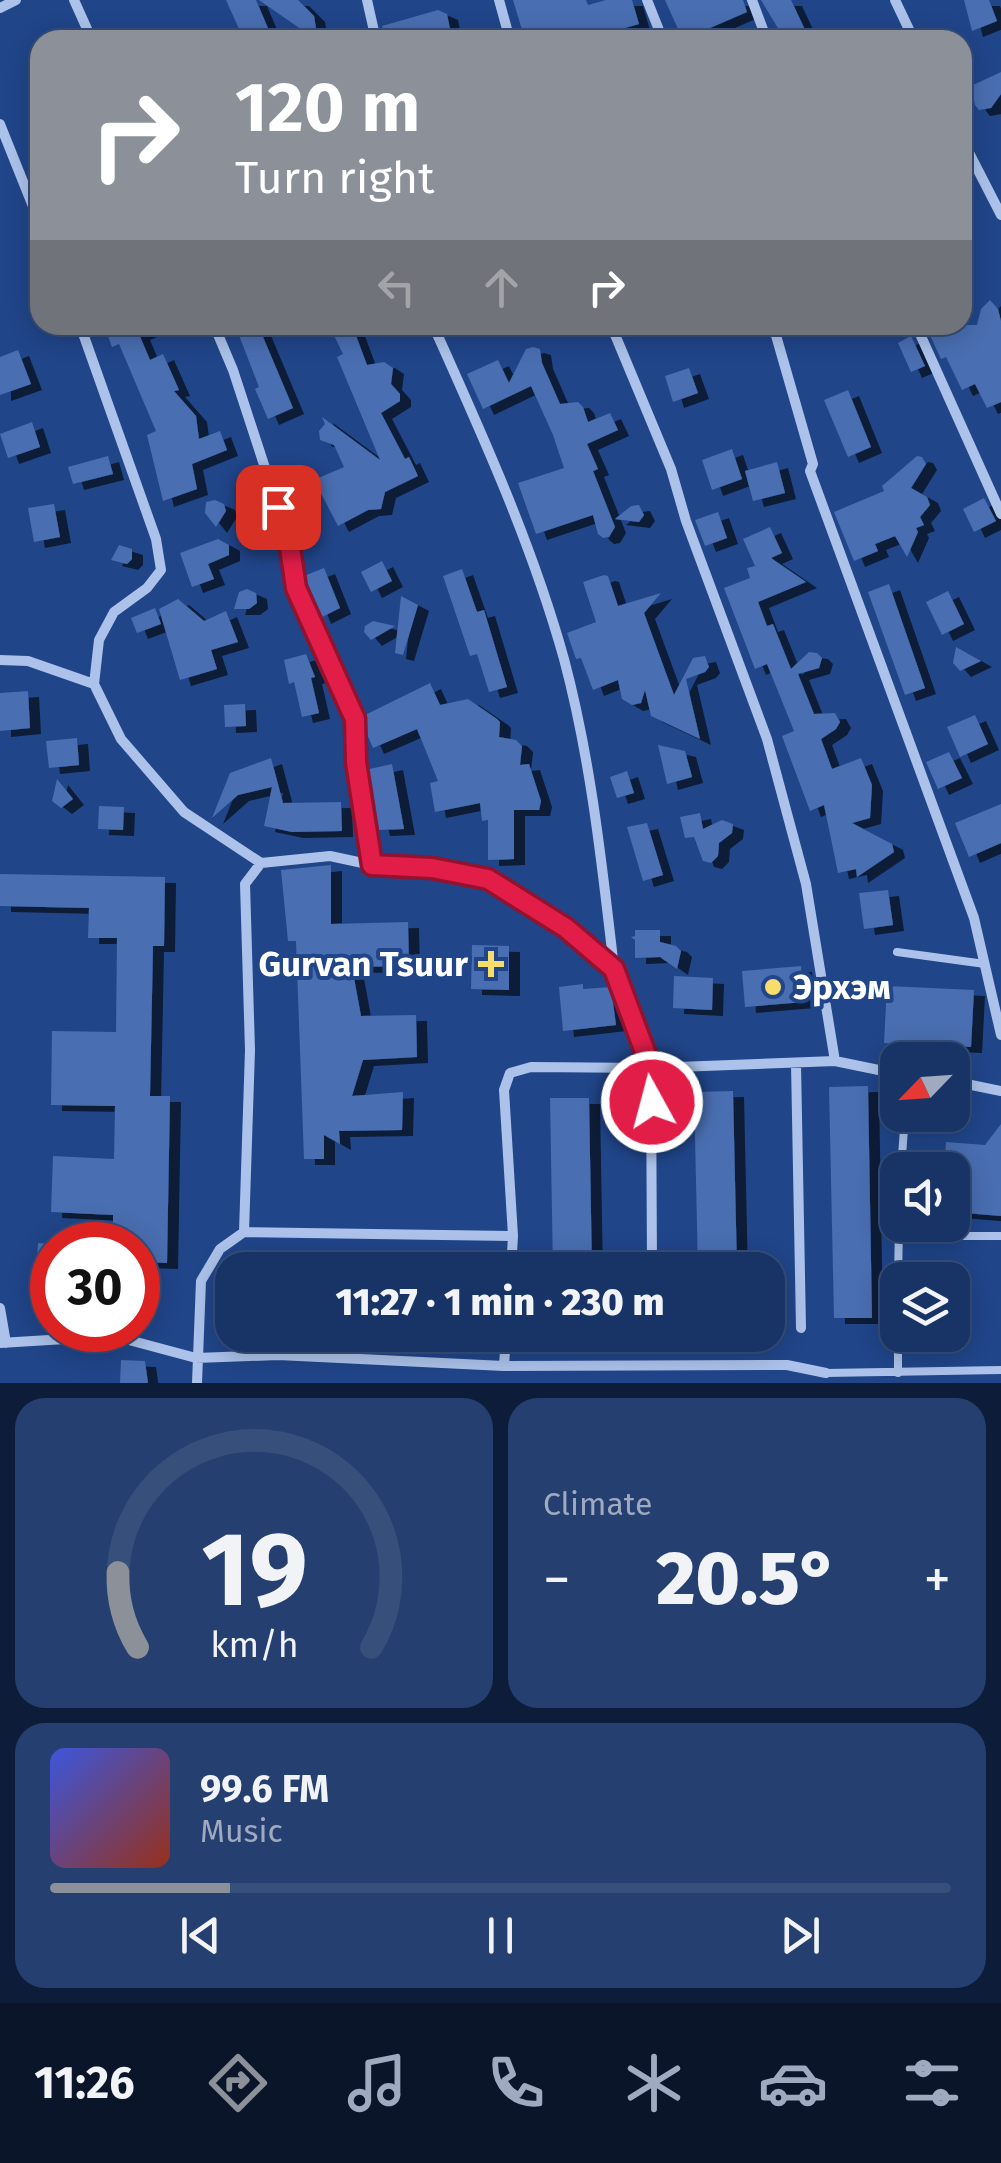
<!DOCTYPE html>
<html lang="en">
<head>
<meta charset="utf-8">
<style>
	:root { --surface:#183467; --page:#253f70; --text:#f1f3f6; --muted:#9faac0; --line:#364f7b; --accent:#8c9099 }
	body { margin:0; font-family:"Fira Sans",sans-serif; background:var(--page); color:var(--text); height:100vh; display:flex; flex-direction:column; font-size:38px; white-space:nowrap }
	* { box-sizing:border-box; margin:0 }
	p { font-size:32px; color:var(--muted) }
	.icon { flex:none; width:55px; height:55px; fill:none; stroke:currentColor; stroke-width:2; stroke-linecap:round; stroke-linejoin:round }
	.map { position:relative; height:1383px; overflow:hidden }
	.details { display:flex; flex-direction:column; gap:15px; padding:15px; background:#0d1d39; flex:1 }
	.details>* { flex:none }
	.guide { position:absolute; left:30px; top:30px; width:942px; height:305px; border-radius:30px; box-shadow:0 5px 25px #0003,0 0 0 2px var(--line); background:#8c9099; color:#fff; overflow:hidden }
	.needle { width:65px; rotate:245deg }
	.controls { position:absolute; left:880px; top:1042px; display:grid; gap:20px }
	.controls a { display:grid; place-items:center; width:90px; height:90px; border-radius:20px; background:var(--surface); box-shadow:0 5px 25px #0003,0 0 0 2px var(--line); font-size:50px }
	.speed { position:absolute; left:30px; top:1222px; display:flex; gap:20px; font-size:50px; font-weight:700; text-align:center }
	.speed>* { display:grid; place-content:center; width:130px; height:130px; border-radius:50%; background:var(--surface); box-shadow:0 5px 25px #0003,0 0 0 2px var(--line); line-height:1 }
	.speed .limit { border:15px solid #d22; background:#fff; color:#111 }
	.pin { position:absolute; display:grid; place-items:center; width:85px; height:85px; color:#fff; margin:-42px; border-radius:20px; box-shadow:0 5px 15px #0006 }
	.me { position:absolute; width:110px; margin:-55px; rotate:353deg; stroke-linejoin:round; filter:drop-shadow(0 0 8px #0008) }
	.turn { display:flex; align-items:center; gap:35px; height:210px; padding:0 40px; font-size:45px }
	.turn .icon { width:130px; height:130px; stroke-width:2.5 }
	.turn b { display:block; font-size:70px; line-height:85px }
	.lanes { display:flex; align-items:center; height:95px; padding:0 40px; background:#0003; justify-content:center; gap:50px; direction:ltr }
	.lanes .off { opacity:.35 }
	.big { font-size:75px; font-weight:800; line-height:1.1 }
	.details .card { flex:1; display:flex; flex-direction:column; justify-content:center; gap:15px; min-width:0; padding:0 35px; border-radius:30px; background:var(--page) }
	.details .dial { align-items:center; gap:0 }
	.dial svg { height:260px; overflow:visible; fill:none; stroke:var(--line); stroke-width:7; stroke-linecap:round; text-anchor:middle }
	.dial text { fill:var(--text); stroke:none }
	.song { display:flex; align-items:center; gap:30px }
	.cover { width:120px; height:120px; border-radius:15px; background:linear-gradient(135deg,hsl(230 70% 55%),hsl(10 70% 35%)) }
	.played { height:10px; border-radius:5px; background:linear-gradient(90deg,var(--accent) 20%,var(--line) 20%) }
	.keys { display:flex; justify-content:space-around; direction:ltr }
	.heat { display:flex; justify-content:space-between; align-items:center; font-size:55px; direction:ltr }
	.details .tiles { flex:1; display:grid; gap:15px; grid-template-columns:1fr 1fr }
	.card:last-child { grid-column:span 2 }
	.trip { position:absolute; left:215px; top:1252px; width:570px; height:100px; border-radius:30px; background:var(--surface); box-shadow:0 5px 25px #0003,0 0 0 2px var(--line); font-weight:800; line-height:100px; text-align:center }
	.menu { display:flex; height:160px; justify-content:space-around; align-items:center; background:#0a1529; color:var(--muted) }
	.menu .icon { width:70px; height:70px }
	.menu .on { color:var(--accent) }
	.menu b { font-size:45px; color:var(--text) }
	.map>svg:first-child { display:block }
	.building { fill:#496eb1; filter:url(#shadow) }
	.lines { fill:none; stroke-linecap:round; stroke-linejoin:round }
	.service { stroke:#acc2ea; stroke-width:8 }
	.minor { stroke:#acc2ea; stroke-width:10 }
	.route-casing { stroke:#92132f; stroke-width:25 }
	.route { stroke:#e11d48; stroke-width:18 }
	.poi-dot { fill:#f8dc6c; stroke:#204589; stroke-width:4 }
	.labels { text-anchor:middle; stroke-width:8; stroke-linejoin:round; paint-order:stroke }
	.poi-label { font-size:35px; font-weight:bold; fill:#fff; stroke:#204589; text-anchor:end }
</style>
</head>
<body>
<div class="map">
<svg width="1001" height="1383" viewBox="0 0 1001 1383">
	<defs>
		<filter id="shadow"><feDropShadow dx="11" dy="6" stdDeviation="0" flood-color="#0009"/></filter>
	</defs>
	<rect width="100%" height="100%" fill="#204589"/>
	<path class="building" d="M226 0H256L273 40H244Z
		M259 0H298L314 16 316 28 305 32Z
		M513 0H586L588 5 606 0H632L639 24 583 40H525Z
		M665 0H743L747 12 710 28 715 40H683Z
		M761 0H791L807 34 785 40Z
		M964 0H989L997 21 972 31Z
		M438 10 447 14 450 29 385 39 382 26Z
		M1001 72V94L991 108 979 110 975 105 971 86Z
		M990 300 998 309 1001 321V402L987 408 975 384 962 390 946 357 941 359 927 329 935 325H977L981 309Z
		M104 325H160L139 334 150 360 163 354 179 390 174 391 196 416 199 439 220 431 227 450 192 464 197 489 163 501 147 435 156 431 119 344 112 347Z
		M235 325H258L293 408 268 419 255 389 259 387Z
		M329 325H352L367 365 384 362 393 368 391 384 400 394V401L381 413 405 459 409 457 418 476 385 492 381 509 368 510 338 526 314 480 344 467 334 445 320 440 319 431 325 424 322 417 380 460 337 357 343 354Z
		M911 336 925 366 911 372 898 343Z
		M533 347 540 349 542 363 560 404 578 402 583 407 588 422 610 413 618 430 587 444 598 469 593 471 615 527 609 537 603 538 598 534 593 515 536 534 518 483 564 468 553 435 531 386 483 409 467 374 498 360 509 383 526 349Z
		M18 350 31 384 0 395V357Z
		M689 368 698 393 673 402 665 376Z
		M848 390 871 447 848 457 824 400Z
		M32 422 40 447 8 458 0 434Z
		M732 449 742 479 712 490 702 460Z
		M108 456 113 474 73 484 68 467Z
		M917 456 922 457 926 464 911 488 927 497 930 505 920 517 924 525 916 528 918 532 907 557 895 536 875 544 878 551 854 561 834 512 884 491 882 486Z
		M777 462 785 493 753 501 745 471Z
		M984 498 996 521 974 532 963 509Z
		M215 500 224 504 226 511 216 527 205 513 206 502Z
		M54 504 60 537 34 542 28 508Z
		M639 505 644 515 639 522 615 519 631 506Z
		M718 512 727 538 705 546 695 520Z
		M770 527 782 553 771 558 806 582 758 602 767 626 773 624 791 669 809 652 817 653 822 658 819 668 798 674 814 714 835 713 840 722 836 729 821 739 832 769 861 758 872 785 870 818 852 823 892 844 894 852 857 877 856 869 838 873 824 805 810 811 782 736 794 731 767 664 755 669 724 588 750 578 747 568 755 566 743 539Z
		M218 539 229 545V555L208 564 214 579 192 587 180 553Z
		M119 545 132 549V559L127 564 111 560Z
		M382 561 392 581 371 592 361 572Z
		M324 568 340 608 320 618 304 576Z
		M462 569 477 612 484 610 507 687 489 692 477 654 470 656 443 576Z
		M604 575 608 576 618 606 661 593 644 613 674 695 693 658 705 656 709 667 705 672 686 679 700 739 651 716 645 690 641 703 632 705 622 699 618 680 593 690 581 658 576 659 567 633 596 622 583 582Z
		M889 584 925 688 905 695 868 592Z
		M247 589 256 593 257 603 249 609H234L239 592Z
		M948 591 964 624 942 635 926 602Z
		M401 596 418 605 403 655 395 653Z
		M178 599 204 621 226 611 238 642 211 650 217 669 180 680 159 609Z
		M155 608 161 624 137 633 131 618Z
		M373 621 395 626 371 640 364 632 365 626Z
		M956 647 981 661 960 671 953 663Z
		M306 654 315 677 311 678 319 713 302 717 294 682 289 684 284 660Z
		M430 683 440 705 468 699 497 719 500 722 499 737 516 740 522 746 520 765 529 764 541 801 539 810H514V859L488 860V820L482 821 480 803 435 812 430 783 438 781 417 729 373 748 364 727 363 716Z
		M28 691 30 728 0 731V693Z
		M245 704 246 726 225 727 224 705Z
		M975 715 988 744 960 757 947 727Z
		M77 738 79 765 49 768 46 741Z
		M658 745 685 751 692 777 667 784Z
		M949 752 962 778 938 789 926 762Z
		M271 758 283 803 341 802 342 831 292 832 264 826 272 787 238 795 212 818 230 773Z
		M392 764 404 829 379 830 365 770Z
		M627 771 634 793 617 798 610 777Z
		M57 779 73 799 61 808 52 801Z
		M1001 804V843L969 857 955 823Z
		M99 806 124 807 123 830 98 829Z
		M700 813 703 829 722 820 733 824 732 833 719 843 718 856 711 863 703 861 694 837 685 838 680 817Z
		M647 823 663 875 643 881 627 827Z
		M331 865V924L408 922 409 966 352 967 361 1016 416 1015 417 1057 363 1060 352 1096 403 1092 402 1130 339 1131 340 1144 324 1135V1159H304L296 941H288L281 870Z
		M0 874 165 877 164 946H153L150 1096H170L167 1263 138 1262V1245H113V1215L51 1212 53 1156 114 1159 115 1106 51 1105 52 1031 116 1032 117 938H88L89 908 0 906Z
		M888 890 893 925 864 929 859 893Z
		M635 930H660V942L676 946 681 951 677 969 660 957 635 958V940L631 937 635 936Z
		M472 945 509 946V990L471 989Z
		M801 966 804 1002 745 1007 742 971Z
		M674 976 713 978 712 1010 673 1008Z
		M583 984V989L611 987 616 1025 563 1031 559 987Z
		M887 986 974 990 971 1047 884 1043Z
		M868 1086 872 1318H834L829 1087Z
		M733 1091 737 1270H698L694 1092Z
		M550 1098H589L592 1270H553Z
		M1001 1124V1216L952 1212V1170H944L946 1142 985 1145Z
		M38 1243 52 1244V1298L35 1297Z
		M121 1360 145 1361 148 1383H120Z"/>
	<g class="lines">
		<path class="service" d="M897 952 985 964
			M901 1170 905 1115
			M955 1236H1001
			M898 1280 899 1225
			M898 1321V1373
			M826 1373 1001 1370"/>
		<path class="minor" d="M74 0 92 40
			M367 0 376 40
			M499 0 510 40
			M647 0 663 40
			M752 0 767 40
			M895 0 914 40
			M0 8 16 0
			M0 124 40 224
			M962 139 1001 215
			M80 325 156 539 161 570 147 588 114 612 99 640 94 684 121 739 184 812 261 863 330 856 372 865 433 868 489 879 566 927 614 969 651 1068 652 1270
			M214 325 233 370 289 541 297 588 355 719V763L372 865
			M433 325C482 434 532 544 564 659 591 760 602 865 614 968
			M611 325 671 469 686 521 767 739 806 884 835 1061
			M773 325 813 464 810 471 974 918 1001 1035
			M916 325 1001 514
			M0 660 28 661 94 684
			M796 1064 801 1328
			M952 1081 1001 1091
			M244 1232 250 1050 245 884 261 863
			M511 1270 513 1236 504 1090 510 1073 531 1067 651 1068 835 1061 898 1074
			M0 1308 6 1343
			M0 1343 114 1336 196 1358 278 1355 504 1366 787 1365 826 1373
			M504 1366 506 1335
			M197 1383 201 1281 220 1249 244 1232 513 1236"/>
	</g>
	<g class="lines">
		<defs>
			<path id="route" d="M278 507 289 541 296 588 355 719 356 762 372 865 432 868 488 879 566 928 614 969 651 1068 652 1102"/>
		</defs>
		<use href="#route" class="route-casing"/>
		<use href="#route" class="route"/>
	</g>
	<g class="poi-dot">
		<path d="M486 949h10v10h10v10h-10v10h-10v-10h-10v-10h10z"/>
		<circle cx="773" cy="987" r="10"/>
	</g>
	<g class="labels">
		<g class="poi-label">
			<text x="468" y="976">Gurvan Tsuur</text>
			<text x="793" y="999" text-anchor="start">Эрхэм</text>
		</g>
	</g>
</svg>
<div class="controls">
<a><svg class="needle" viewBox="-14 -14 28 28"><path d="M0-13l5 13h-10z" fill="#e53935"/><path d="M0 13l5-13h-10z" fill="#9faac0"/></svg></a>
<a><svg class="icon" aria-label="sound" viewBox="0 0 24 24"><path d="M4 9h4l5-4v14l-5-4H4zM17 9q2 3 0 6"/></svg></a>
<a><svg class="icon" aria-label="layers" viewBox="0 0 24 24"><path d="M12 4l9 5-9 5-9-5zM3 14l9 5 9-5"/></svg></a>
</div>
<div class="speed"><div class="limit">30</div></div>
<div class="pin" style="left:278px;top:507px;background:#d93025"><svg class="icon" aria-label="arrive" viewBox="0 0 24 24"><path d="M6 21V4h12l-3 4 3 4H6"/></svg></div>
<svg class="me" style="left:652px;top:1102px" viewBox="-20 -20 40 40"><circle r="17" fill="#e11d48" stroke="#fff" stroke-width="3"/><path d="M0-11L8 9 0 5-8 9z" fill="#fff"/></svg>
<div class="trip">11:27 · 1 min · 230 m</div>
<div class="guide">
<div class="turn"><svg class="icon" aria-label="right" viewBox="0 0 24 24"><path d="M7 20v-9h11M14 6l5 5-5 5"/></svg><div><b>120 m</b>Turn right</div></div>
<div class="lanes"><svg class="icon off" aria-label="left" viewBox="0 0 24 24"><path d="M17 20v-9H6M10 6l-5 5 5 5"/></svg><svg class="icon off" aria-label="ahead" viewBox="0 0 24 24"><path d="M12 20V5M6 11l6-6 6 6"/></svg><svg class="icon" aria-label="right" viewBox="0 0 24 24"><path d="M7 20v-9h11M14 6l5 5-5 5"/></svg></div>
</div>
</div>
<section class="details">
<div class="tiles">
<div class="card dial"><svg viewBox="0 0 100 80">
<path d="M14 69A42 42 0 1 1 86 69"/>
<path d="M14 69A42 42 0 0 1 8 46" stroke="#8c9099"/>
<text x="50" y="56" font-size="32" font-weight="700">19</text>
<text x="50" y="72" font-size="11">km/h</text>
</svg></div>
<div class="card"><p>Climate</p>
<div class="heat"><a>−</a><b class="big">20.5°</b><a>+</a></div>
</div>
<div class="card">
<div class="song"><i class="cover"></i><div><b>99.6 FM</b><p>Music</p></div></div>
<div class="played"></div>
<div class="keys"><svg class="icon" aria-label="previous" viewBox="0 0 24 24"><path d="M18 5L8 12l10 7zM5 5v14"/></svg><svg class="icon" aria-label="pause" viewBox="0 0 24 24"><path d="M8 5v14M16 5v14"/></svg><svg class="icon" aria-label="next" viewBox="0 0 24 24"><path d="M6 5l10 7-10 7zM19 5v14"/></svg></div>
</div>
</div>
</section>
<nav class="menu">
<b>11:26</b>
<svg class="icon on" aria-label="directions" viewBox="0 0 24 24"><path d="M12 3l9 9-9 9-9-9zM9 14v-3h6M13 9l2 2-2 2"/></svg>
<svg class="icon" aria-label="music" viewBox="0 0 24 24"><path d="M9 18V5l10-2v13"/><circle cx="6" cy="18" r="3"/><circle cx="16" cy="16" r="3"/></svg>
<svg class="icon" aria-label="phone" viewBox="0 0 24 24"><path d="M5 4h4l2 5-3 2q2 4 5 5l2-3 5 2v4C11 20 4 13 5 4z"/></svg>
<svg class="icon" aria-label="climate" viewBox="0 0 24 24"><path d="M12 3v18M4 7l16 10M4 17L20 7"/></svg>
<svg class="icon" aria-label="car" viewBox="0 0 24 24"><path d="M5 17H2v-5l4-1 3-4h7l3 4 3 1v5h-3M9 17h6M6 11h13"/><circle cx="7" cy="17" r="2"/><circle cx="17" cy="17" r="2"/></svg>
<svg class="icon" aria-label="filters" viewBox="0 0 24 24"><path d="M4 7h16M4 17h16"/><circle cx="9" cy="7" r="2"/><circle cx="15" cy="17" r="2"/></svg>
</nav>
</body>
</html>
